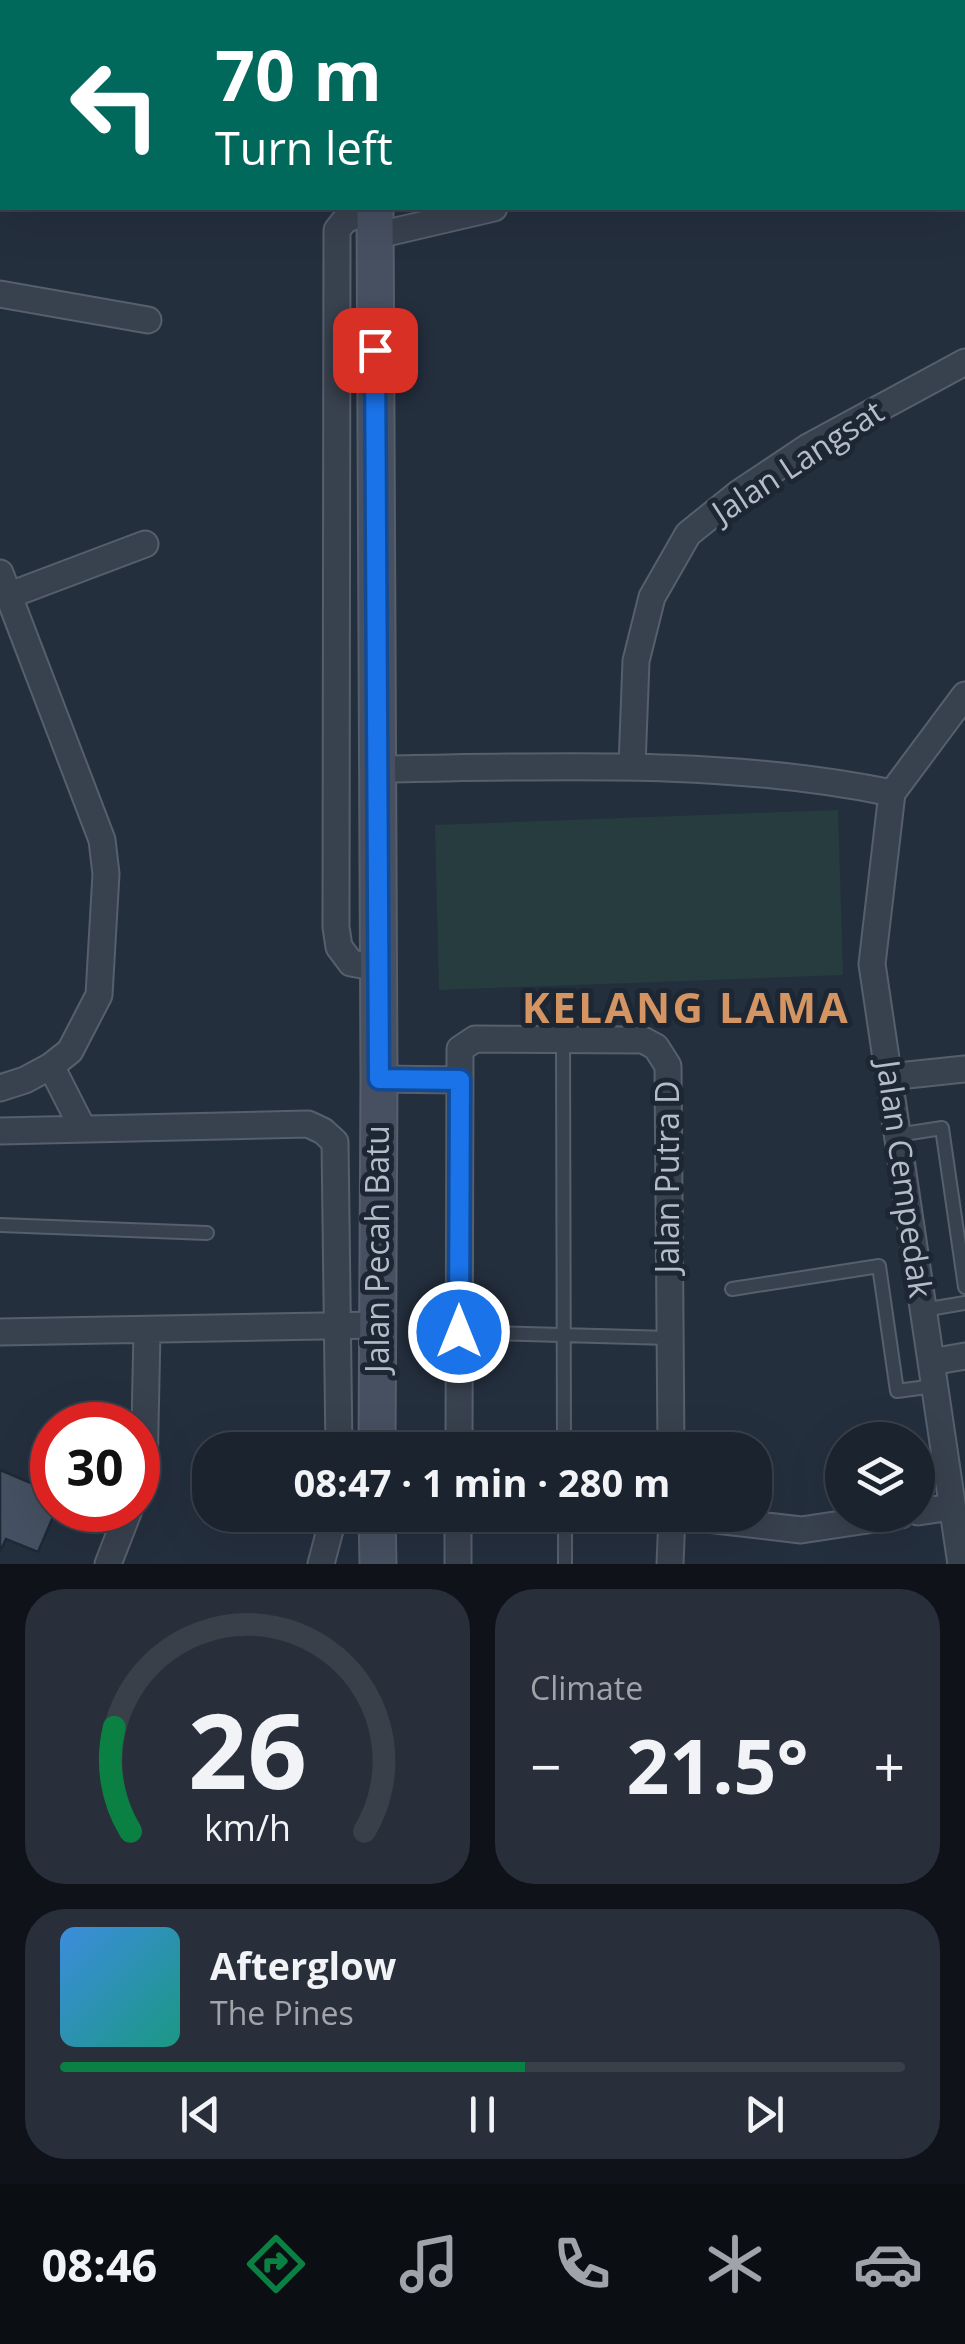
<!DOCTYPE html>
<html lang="en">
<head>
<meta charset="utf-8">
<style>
	:root { --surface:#1b232e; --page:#282f3a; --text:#f1f3f6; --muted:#a0a4aa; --line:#39404a; --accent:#0b8043 }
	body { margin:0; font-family:"Open Sans",sans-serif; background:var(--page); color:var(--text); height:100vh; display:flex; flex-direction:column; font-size:38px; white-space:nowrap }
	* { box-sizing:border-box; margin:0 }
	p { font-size:32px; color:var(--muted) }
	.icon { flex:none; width:55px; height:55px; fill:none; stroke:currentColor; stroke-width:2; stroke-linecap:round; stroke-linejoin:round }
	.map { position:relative; height:1564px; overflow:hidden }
	.panel { display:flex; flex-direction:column; gap:25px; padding:25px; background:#0f1319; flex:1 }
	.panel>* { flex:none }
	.guide { position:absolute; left:0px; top:0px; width:965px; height:210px; box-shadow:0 10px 40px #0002,0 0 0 2px var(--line); background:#00695c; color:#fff; overflow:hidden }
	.buttons { position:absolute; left:825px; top:1422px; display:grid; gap:20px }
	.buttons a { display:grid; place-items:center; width:110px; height:110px; border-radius:50%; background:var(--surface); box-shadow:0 10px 40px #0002,0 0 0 2px var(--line); font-size:50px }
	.speed { position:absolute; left:30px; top:1402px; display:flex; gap:20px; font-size:50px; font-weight:700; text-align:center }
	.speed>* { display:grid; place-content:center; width:130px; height:130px; border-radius:50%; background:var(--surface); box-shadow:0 10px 40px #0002,0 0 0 2px var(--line); line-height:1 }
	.speed .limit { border:15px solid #d22; background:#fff; color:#111 }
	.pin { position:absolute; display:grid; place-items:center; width:85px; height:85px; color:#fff; margin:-42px; border-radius:20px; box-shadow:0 5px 15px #0006 }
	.me { position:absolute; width:110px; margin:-55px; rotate:0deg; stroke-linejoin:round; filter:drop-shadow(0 0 8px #0008) }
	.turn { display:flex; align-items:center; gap:35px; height:210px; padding:0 50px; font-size:45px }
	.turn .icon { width:130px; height:130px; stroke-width:2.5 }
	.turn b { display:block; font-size:70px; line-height:85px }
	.big { font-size:75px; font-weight:700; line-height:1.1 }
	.panel .tile { flex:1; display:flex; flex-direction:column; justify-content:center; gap:15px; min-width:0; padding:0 35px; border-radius:40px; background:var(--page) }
	.panel .dial { align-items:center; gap:0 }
	.dial svg { height:260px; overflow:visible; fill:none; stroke:var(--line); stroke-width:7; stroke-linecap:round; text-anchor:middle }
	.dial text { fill:var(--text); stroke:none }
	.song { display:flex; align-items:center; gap:30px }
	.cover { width:120px; height:120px; border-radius:15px; background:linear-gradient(135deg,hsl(210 70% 55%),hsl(170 70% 35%)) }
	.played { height:10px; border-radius:5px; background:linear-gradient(90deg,var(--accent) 55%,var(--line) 55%) }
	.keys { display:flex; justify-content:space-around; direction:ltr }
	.heat { display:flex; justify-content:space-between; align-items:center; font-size:55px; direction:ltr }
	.panel .tiles { flex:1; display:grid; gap:25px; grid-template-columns:1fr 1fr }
	.tile:last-child { grid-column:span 2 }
	.trip { position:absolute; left:192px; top:1432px; width:580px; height:100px; border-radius:40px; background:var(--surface); box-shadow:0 10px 40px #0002,0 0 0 2px var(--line); font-weight:700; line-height:100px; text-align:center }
	.menu { display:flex; height:160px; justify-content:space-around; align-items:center; background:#0b0e12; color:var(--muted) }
	.menu .icon { width:70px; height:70px }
	.menu .current { color:var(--accent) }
	.menu b { font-size:45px; color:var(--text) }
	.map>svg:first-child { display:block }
	.grass { fill:#263c3f }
	.building { fill:#455162; stroke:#1f2835; stroke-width:2.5 }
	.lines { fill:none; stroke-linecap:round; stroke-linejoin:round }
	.lane-casing { stroke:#565f6c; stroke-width:16 }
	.street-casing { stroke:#565f6c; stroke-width:29 }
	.secondary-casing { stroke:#565f6c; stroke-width:39 }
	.lane { stroke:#38414e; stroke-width:12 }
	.street { stroke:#38414e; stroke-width:25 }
	.secondary { stroke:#465061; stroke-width:35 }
	.route-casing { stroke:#114b97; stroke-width:25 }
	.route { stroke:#1a73e8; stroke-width:18 }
	.labels { text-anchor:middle; stroke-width:10; stroke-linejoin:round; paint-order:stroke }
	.street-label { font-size:32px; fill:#b4bcc9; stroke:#1d2633 }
	.district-label { font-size:42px; font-weight:bold; letter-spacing:2.5px; fill:#d59563; stroke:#1d2633 }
</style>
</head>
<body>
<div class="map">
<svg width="965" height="1564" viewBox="0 0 965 1564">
	<rect width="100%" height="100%" fill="#242f3e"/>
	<path class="grass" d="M838 810 843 975 439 990 435 825Z"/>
	<path class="building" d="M0 1470 52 1492V1510H56L38 1552 6 1539 0 1552Z"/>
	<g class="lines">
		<defs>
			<path id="lane" d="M563 1040 564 1450
				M897 1135 942 1128 965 1287
				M0 1225 207 1233
				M732 1289 879 1266 897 1391 934 1386
				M923 1310 965 1303
				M459 1332 669 1338
				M565 1515V1564"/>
			<path id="street" d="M962 35 965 33
				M0 69H2
				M375 208 345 220 337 230 336 927 339 947 351 963 378 968
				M374 236 494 208
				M0 294 148 320
				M0 573 102 840 106 874 99 995 70 1051 51 1066
				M10 595 145 544
				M632 766 636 661 652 597 688 534 739 493 808 447 965 362
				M376 769C548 767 723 758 892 793
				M889 1077 965 1069
				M379 1079 459 1080
				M0 1088 25 1080 51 1066 83 1129
				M0 1131 308 1124 323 1131 335 1142 339 1450
				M0 1332 377 1325
				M931 1362 965 1356
				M459 1450 460 1049 475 1039 643 1040 656 1047 668 1066 671 1450
				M138 1489 144 1473 147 1331
				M918 1512 952 1507
				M672 1515 801 1530 901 1515
				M108 1564 129 1510
				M321 1564 334 1515
				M458 1564V1515
				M670 1564 672 1515
				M961 1564 872 964 892 793 965 695"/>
			<path id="secondary" d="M372 0V2
				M375 208 379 1079 377 1450
				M377 1515 378 1564"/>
		</defs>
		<use href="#lane" class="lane-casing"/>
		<use href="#street" class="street-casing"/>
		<use href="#secondary" class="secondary-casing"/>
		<use href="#lane" class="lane"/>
		<use href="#street" class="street"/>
		<use href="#secondary" class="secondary"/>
	</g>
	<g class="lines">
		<defs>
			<path id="route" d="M375 350 379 1079 460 1080 459 1332"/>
		</defs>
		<use href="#route" class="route-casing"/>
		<use href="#route" class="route"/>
	</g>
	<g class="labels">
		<g class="street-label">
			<text transform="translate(798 462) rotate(-33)" y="11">Jalan Langsat</text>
			<text transform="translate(668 1177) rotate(-90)" y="11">Jalan Putra D</text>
			<text transform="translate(904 1179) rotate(82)" y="11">Jalan Cempedak</text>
			<text transform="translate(378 1249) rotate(-90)" y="11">Jalan Pecah Batu</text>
		</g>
		<g class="district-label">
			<text x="686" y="1023">KELANG LAMA</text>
		</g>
	</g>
</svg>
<div class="buttons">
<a><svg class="icon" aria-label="layers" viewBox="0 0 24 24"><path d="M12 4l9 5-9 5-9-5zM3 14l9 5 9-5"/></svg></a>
</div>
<div class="speed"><div class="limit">30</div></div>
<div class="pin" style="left:375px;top:350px;background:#d93025"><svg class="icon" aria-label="arrive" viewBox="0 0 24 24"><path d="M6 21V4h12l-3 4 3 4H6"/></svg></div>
<svg class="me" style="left:459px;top:1332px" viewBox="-20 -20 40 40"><circle r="17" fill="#1a73e8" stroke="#fff" stroke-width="3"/><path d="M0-11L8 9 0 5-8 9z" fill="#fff"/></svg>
<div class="trip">08:47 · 1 min · 280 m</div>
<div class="guide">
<div class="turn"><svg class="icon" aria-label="left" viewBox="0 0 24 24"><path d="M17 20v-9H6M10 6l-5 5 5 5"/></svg><div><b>70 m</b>Turn left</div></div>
</div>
</div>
<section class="panel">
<div class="tiles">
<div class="tile dial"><svg viewBox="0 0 100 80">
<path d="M14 69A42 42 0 1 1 86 69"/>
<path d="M14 69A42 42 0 0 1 9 37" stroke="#0b8043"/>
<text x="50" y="56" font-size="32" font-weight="700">26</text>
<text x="50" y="72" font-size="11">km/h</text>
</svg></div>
<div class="tile"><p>Climate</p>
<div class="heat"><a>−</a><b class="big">21.5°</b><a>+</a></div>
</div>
<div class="tile">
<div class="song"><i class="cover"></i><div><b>Afterglow</b><p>The Pines</p></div></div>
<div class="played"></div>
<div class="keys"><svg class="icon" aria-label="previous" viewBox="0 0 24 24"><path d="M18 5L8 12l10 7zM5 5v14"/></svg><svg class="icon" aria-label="pause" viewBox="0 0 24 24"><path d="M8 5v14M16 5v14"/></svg><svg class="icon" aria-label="next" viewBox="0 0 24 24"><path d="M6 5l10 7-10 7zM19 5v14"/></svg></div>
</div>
</div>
</section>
<nav class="menu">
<b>08:46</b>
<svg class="icon current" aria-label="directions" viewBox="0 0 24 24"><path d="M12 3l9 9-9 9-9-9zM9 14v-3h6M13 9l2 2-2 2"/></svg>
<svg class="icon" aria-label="music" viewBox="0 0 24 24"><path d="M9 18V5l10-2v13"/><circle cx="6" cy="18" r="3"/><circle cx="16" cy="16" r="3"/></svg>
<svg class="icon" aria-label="phone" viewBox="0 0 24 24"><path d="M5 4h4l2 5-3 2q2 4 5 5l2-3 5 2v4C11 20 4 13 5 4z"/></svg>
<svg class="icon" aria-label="climate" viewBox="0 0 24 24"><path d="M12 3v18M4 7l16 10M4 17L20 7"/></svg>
<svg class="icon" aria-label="car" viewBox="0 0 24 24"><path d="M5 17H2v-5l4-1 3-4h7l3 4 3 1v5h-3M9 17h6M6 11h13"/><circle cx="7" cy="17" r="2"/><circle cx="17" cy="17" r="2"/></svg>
</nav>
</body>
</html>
